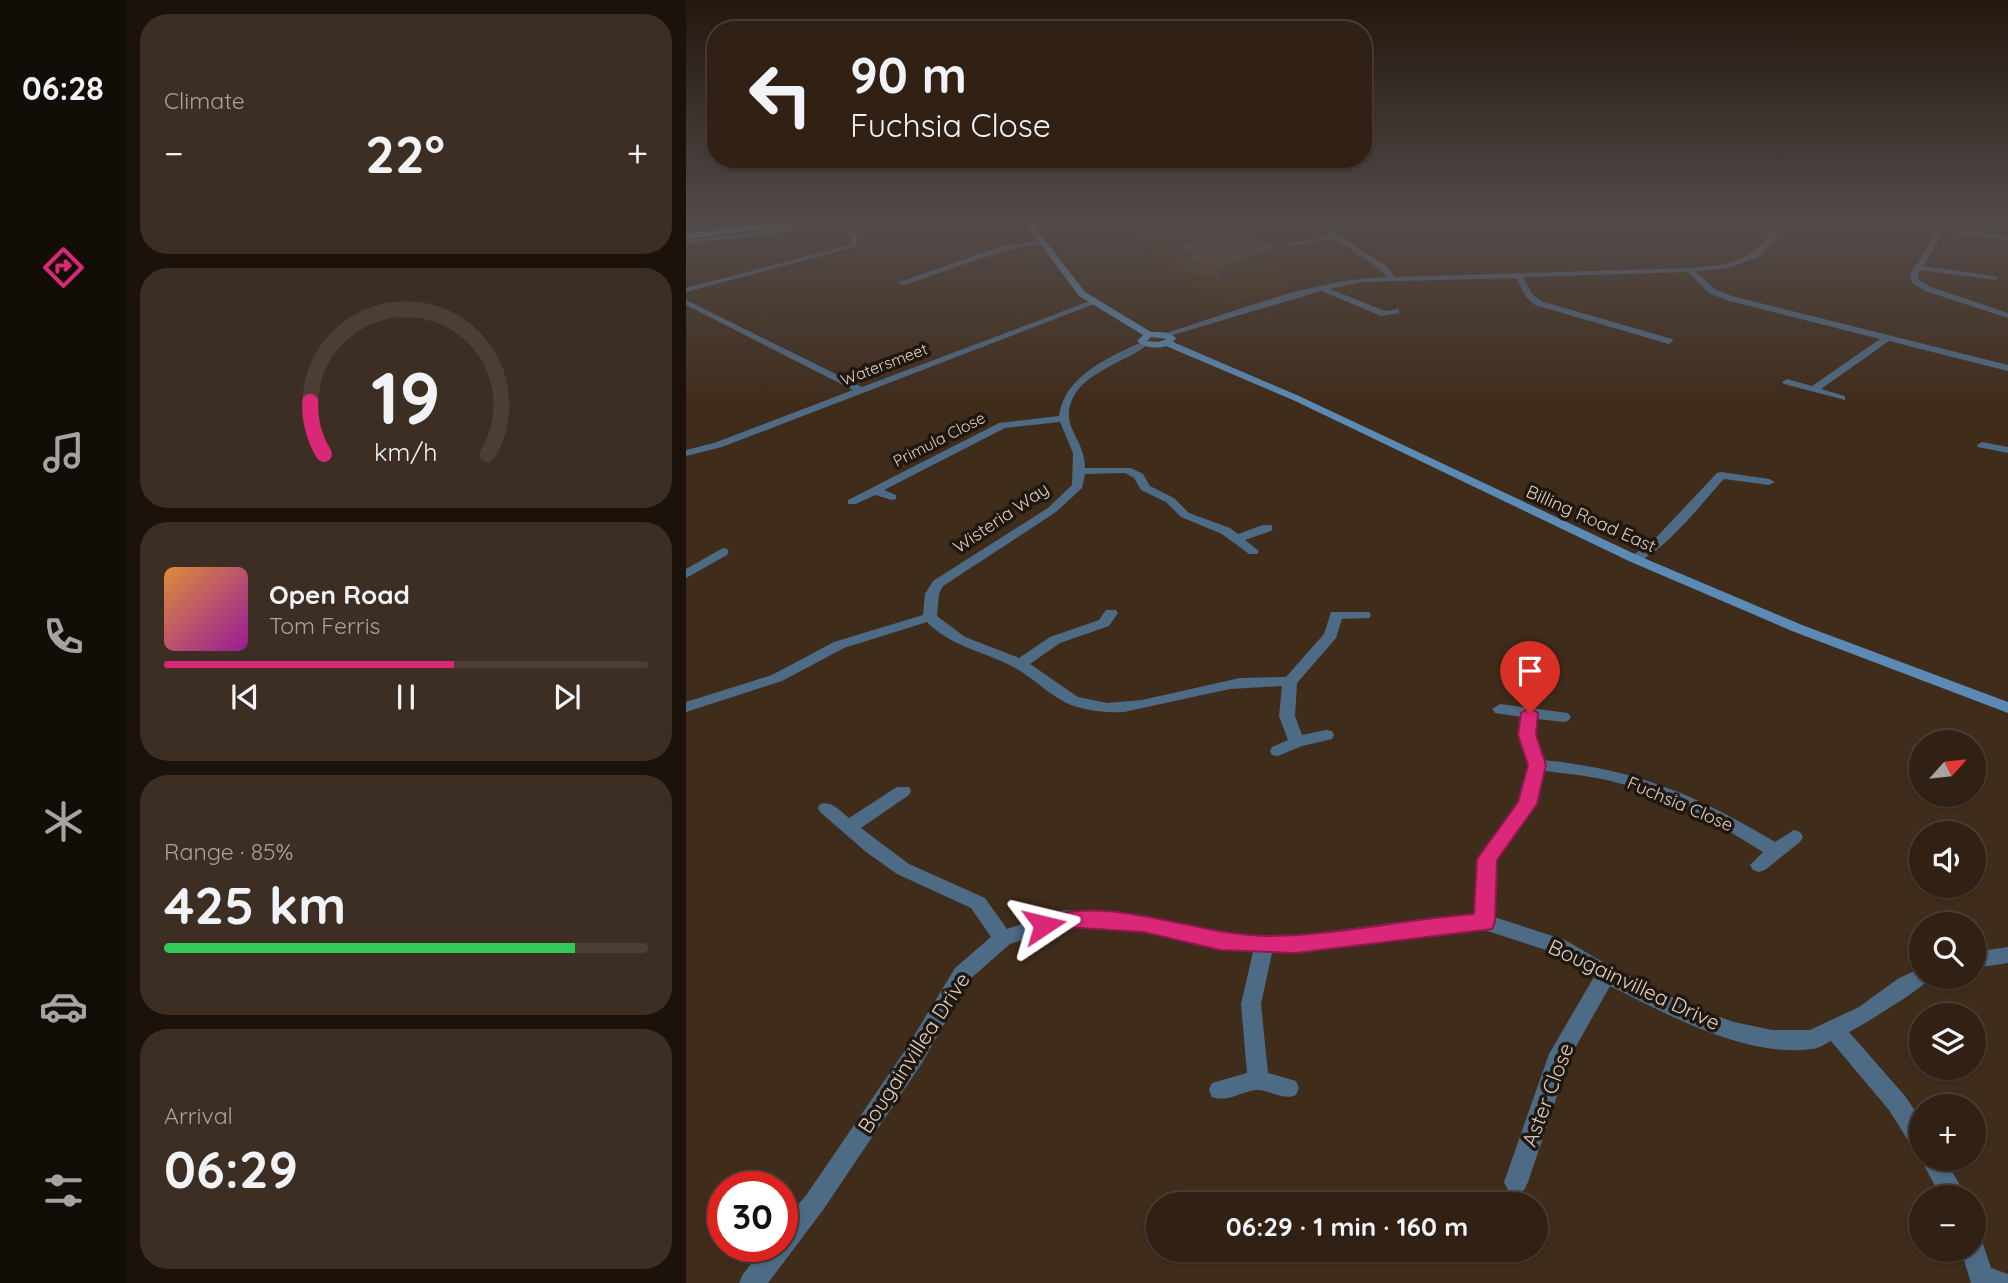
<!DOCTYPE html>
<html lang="en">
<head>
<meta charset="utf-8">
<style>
	:root { --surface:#302114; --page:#3c2e22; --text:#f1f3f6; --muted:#a8a3a0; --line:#4b3e34; --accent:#db2777 }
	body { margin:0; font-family:Quicksand,sans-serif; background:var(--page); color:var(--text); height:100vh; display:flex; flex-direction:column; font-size:26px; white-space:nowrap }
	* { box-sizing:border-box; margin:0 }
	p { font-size:23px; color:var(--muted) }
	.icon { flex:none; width:38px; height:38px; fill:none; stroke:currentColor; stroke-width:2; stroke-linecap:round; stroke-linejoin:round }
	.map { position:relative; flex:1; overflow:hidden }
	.drawer { display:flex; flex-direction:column; gap:14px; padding:14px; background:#1a120b; width:560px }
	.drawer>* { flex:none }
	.hud { position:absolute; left:21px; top:21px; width:665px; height:147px; border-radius:28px; box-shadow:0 2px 5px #0004,0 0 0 2px var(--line); background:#302114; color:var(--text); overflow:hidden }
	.needle { width:46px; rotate:63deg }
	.controls { position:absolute; left:1223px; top:730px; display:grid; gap:14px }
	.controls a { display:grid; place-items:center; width:77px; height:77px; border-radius:50%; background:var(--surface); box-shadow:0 2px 5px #0004,0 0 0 2px var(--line); font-size:35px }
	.speed { position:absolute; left:21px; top:1171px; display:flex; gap:14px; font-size:35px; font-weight:700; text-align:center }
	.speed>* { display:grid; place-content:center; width:91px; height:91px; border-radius:50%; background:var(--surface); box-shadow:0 2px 5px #0004,0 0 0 2px var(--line); line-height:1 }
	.speed .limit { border:10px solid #d22; background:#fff; color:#111 }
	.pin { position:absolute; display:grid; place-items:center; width:60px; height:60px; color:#fff; margin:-72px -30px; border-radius:50% 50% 50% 0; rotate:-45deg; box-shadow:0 0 7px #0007 }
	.pin .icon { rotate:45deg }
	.me { position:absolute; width:77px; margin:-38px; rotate:80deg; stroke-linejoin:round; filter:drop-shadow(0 0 5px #0008) }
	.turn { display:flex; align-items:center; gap:24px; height:147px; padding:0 28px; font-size:32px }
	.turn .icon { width:91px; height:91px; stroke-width:2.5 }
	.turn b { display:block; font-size:49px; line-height:60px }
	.big { font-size:52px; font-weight:700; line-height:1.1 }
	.drawer .card { flex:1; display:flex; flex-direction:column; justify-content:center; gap:10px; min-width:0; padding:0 24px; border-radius:28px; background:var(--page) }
	.drawer .dial { align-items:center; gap:0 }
	.dial svg { height:182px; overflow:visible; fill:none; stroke:var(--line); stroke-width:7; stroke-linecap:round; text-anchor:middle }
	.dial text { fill:var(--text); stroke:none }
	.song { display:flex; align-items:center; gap:21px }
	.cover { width:84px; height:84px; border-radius:10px; background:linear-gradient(135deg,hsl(30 70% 55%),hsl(300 70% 35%)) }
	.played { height:7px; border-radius:4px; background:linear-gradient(90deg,var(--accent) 60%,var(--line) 60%) }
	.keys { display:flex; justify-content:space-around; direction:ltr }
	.heat { display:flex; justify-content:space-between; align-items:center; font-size:38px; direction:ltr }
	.charge { height:10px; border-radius:5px; background:linear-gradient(90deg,#34c759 85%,var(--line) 0) }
	.trip { position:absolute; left:460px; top:1192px; width:402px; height:70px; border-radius:35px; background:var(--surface); box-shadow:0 2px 5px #0004,0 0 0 2px var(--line); font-weight:700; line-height:70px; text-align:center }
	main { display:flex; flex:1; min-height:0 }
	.tabs { display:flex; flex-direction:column; width:126px; justify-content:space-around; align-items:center; background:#130d08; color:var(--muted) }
	.tabs .icon { width:49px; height:49px }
	.tabs .selected { color:var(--accent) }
	.tabs b { font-size:32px; color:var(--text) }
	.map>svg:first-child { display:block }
	.built { fill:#4a301a }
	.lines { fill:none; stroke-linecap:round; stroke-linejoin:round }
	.street { fill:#4d6b85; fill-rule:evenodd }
	.secondary { fill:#5b8bb4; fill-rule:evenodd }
	.primary { fill:#65a3d9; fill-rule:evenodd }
	.wall { fill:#503d2e }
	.shaded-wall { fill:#413226 }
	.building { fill:#5d4736; stroke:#413226; stroke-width:2 }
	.route { fill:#db2777; stroke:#8e194d; stroke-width:2 }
	.labels { text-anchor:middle; stroke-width:7; stroke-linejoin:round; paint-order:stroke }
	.far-street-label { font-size:16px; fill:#ddcfc5; stroke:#20170f }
	.street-label { font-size:18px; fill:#ddcfc5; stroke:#20170f }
	.near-street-label { font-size:21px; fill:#ddcfc5; stroke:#20170f }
</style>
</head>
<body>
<main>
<nav class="tabs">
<b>06:28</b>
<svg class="icon selected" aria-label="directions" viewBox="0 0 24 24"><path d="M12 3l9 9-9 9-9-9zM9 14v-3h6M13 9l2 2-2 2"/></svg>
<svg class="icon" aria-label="music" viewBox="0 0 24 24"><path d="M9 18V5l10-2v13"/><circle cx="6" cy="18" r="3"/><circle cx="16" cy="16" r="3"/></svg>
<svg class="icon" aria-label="phone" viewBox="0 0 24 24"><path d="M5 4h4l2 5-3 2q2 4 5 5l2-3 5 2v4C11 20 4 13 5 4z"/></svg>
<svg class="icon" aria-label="climate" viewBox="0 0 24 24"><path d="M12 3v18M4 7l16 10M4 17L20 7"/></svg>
<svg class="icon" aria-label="car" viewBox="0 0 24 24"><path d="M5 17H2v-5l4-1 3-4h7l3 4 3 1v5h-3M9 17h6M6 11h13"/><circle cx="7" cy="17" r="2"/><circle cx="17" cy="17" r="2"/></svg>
<svg class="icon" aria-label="filters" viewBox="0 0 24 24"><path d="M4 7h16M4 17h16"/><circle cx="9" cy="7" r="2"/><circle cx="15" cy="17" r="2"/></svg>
</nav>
<section class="drawer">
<div class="card"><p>Climate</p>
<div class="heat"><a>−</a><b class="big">22°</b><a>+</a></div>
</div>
<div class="card dial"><svg viewBox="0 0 100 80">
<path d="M14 69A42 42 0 1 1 86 69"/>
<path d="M14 69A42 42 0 0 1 8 46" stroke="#db2777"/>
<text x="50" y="56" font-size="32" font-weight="700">19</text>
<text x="50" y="72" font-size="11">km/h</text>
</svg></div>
<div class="card">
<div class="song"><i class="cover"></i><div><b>Open Road</b><p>Tom Ferris</p></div></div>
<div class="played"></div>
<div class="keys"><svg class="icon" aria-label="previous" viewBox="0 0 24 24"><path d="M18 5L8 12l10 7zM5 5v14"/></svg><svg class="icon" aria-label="pause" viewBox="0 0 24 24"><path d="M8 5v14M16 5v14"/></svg><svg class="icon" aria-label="next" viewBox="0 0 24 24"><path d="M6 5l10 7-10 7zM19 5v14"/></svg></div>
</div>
<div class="card"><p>Range · 85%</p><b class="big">425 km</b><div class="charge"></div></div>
<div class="card"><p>Arrival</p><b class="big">06:29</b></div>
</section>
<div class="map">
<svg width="1322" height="1283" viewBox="0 0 1322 1283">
	<rect width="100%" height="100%" fill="#402c1b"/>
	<path class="built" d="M461 223H557L612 264 583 274 603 287 544 304 478 269 438 231Z"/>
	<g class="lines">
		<path class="street" d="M146 223H183L165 228 173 239 169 247 0 292V288L164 245 166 239 156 226 0 244V240Z
			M639 223H646L643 227 645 231 699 265 709 277 1004 268C1043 264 1057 265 1085 234L1020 223H1038L1088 231 1095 223H1102L1073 257 1042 268 1010 272 1029 289 1046 296 1322 365V371L1203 341 1135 389 1159 396V400L1098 384 1096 382 1101 379 1126 386 1194 339 1040 300 1023 293 1002 272 837 277 846 294 855 301 986 339 987 341 983 344 849 305 840 297 830 278 675 282 644 289 699 311 713 309V313L695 316 635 291 480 337V333C551 311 627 279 701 277L693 269 649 239 603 246 599 244 643 236 637 227Z
			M1198 223H1219L1322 236V240L1253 231 1255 236 1237 266 1308 276 1312 278 1311 280 1234 270 1232 274 1233 280 1245 287 1322 313V318L1239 291 1226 283 1224 274 1249 236 1246 231Z
			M357 240 359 243 317 251 218 285 211 283 313 247Z
			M0 300 176 387 404 301 411 303 36 447 0 456V450L28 443 167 390 0 305Z
			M456 342 463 344C438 364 382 375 383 417 384 433 399 445 399 468H445L457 474 464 486 488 498 503 513 544 528 552 534 577 525H585L587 528 585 531 559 540 573 551 571 554H563L536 534 495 517 480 502 455 490 448 478 439 473 399 474 396 488 370 512 257 586 253 594 251 616 279 637 333 658 364 637 413 620 420 610H430L432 613 423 626 374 643 344 664 392 697 421 703 456 700 554 678 600 677 638 634 645 612H683L685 615 683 618 656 619 650 638 611 683 609 716 616 735 640 730 646 731 648 735 646 739 616 746 592 756 586 755 584 751 586 747 602 740 593 716 596 686 544 689 438 712C420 713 403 711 385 705 365 697 350 680 331 669 302 652 266 648 241 622L158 648 96 681 0 712V702L86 675 148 642 237 615 239 594 247 581 362 508 386 485 387 453 374 422 319 428 198 490 210 495V499L206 500 189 495 170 504H162V500L313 423 373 416C378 376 423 357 456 342Z
			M1296 442 1322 447V453L1292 447 1291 445Z
			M1035 472 1083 479 1089 482 1083 485 1038 479C1021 497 968 565 945 562L943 559 945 556 964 544 1031 473Z
			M37 548 41 549 43 552 41 555 0 578V569Z
			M814 704 882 713 885 717 882 721 877 722 851 719 849 735 857 760C949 769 1011 795 1089 842L1108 830 1114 832 1117 837 1114 842 1079 870 1073 872 1067 870 1064 865 1077 852C1032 824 984 796 932 783 908 776 883 774 858 771L849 804 810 860 808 917 879 940 927 968 1010 1009 1048 1022 1086 1030H1124L1173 1007 1213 978 1236 968V976H1246C1241 986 1177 1025 1163 1032L1219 1096 1236 1121V1153L1228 1150 1203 1110 1145 1041C1139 1044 1132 1049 1125 1049 1059 1058 981 1014 924 986L884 1057 842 1182 838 1190 830 1194 822 1190 818 1182 863 1054 908 977 866 952 798 930 749 933 610 952 586 953 575 1004 582 1073 610 1081 613 1088 610 1095C596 1101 585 1090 571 1090 555 1091 542 1103 526 1097L523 1090 526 1083 561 1073 555 1004 567 952 534 949 457 931 378 926 324 944 283 980 236 1063 137 1210 82 1283H53L57 1274 79 1246H96V1224L121 1194 220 1049 269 968 305 937 285 908 211 874 180 852 134 812 132 808 134 804C146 800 154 811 163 818L211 787H223L225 791 223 795 175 828 223 864 299 898 321 929 378 910 457 915 534 933 578 937 610 936 749 917 789 915 792 859 833 802 843 765 833 735 836 717 809 713 806 709Z
			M1322 947V963L1288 968V952Z
			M1236 1155V1158H1259L1280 1197H1255L1234 1158Z
			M1288 1238 1296 1241 1305 1268 1322 1274V1283H1285L1275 1250H1288Z"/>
		<path class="secondary" d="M339 223H346L399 292 465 332C475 332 483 331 490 338L487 342 613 396 953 556 1116 625 1322 702V713L1106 631 945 562 607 400 480 346C470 349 459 348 451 341L457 335 393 296ZM465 337 481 339 472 342 461 341Z"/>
		<path class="primary" d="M92 223H121L0 239V233Z"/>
	</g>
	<path class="wall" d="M487 248 595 257 534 281 495 269 494 260 488 259Z"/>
	<path class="shaded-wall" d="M595 246V257L534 281V269Z"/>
	<path class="building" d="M535 232 595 246 534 269 494 258 508 253 487 248Z"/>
	<linearGradient id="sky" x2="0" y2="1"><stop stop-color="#23180f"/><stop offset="0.55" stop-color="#534b4a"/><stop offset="1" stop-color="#534b4a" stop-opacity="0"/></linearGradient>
	<rect width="1322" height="403" fill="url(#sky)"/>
	<path class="route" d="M844 708 852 713 850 735 860 765 851 804 811 860 809 922 806 929 610 953 534 950 457 932 378 927 358 934 350 931 347 925 350 919C427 893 504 935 581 936 650 936 719 919 788 914L791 859 832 802 842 765 832 735 835 713Z"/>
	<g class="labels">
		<g class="far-street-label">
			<text transform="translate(198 364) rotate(-21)" y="6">Watersmeet</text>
			<text transform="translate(253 439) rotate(-27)" y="6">Primula Close</text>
		</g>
		<g class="street-label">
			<text transform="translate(315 518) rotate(-34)" y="6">Wisteria Way</text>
			<text transform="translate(905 519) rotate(24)" y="6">Billing Road East</text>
			<text transform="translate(994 804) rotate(23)" y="6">Fuchsia Close</text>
		</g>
		<g class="near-street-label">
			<text transform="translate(948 985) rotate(25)" y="7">Bougainvillea Drive</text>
			<text transform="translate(228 1053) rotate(-57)" y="7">Bougainvillea Drive</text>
			<text transform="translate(862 1095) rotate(-69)" y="7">Aster Close</text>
		</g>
	</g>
</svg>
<div class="controls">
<a><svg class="needle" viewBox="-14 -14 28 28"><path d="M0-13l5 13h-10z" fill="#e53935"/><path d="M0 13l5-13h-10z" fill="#a8a3a0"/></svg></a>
<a><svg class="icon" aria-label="sound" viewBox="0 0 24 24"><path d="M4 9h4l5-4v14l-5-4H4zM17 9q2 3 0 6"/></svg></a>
<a><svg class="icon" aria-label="search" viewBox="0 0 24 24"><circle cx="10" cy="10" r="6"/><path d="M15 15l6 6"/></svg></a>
<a><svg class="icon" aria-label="layers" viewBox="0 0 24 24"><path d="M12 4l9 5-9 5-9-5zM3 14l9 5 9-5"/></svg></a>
<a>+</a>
<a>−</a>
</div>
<div class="speed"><div class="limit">30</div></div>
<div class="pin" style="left:844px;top:713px;background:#d93025"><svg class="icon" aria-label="arrive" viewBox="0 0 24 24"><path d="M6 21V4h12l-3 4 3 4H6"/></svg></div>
<svg class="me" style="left:358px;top:925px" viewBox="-20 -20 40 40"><path d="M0-17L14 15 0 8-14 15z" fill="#db2777" stroke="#fff" stroke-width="4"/></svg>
<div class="trip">06:29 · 1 min · 160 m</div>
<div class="hud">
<div class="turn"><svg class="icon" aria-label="left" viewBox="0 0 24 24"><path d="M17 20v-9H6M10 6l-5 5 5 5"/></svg><div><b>90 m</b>Fuchsia Close</div></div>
</div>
</div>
</main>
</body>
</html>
